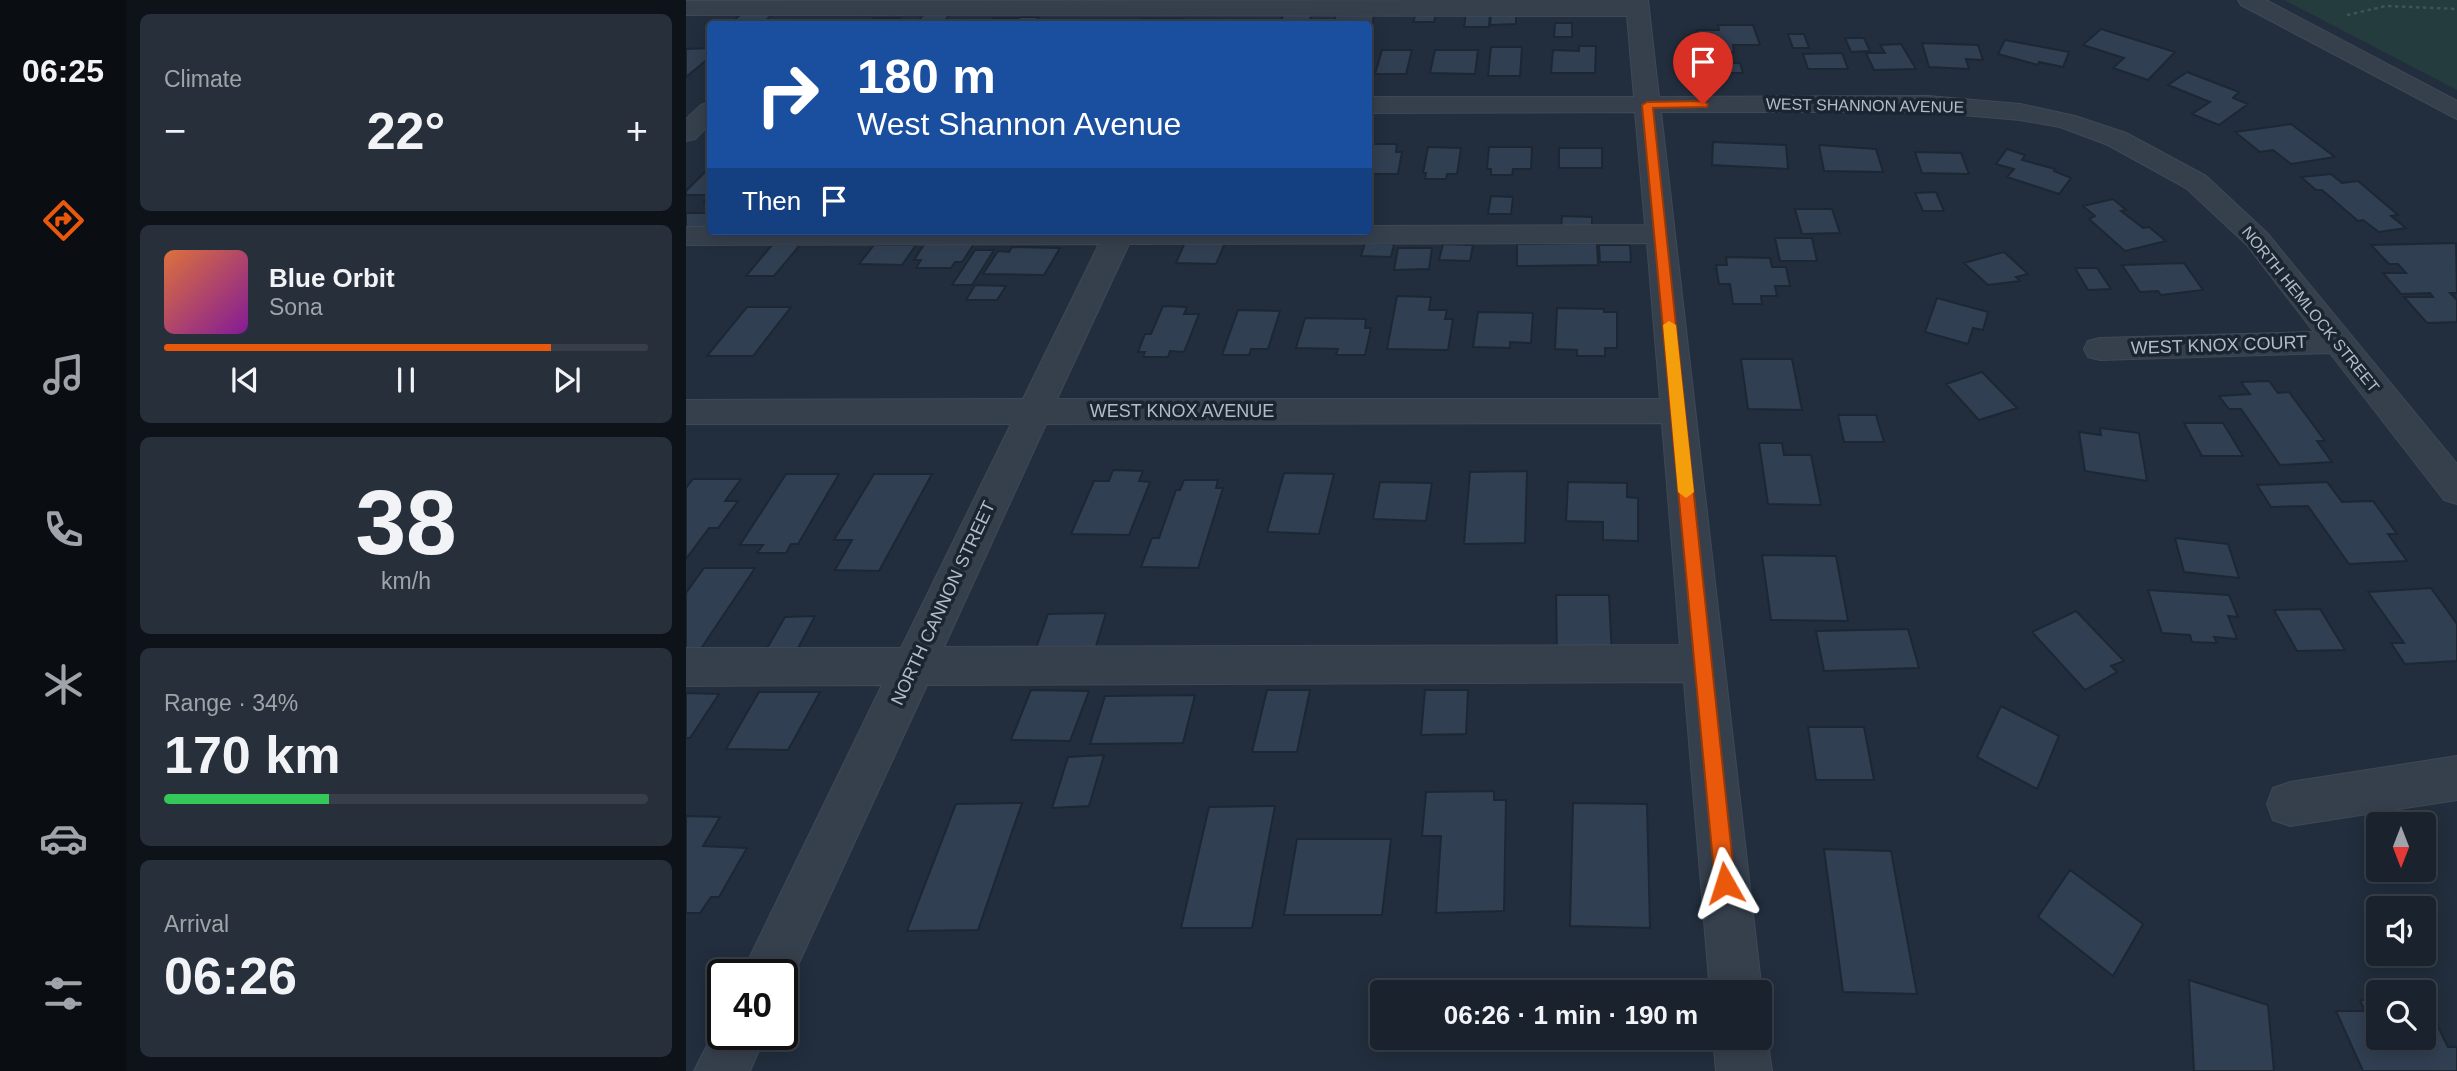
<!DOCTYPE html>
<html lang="en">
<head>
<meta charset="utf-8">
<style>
	:root { --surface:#1a222e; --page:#272f3a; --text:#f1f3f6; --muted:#9fa4aa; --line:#383f4a; --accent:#ea580c }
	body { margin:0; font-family:Arial,sans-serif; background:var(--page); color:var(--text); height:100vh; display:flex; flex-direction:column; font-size:26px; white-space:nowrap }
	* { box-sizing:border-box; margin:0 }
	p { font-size:23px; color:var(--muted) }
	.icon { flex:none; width:38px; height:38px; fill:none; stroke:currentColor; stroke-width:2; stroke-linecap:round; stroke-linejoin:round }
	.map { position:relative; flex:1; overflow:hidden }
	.panel { display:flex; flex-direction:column; gap:14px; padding:14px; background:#0e1319; width:560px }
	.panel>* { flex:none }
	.guide { position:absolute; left:21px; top:21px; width:665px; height:214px; border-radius:7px; box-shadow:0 4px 18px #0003,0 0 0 2px var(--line); background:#1a4fa0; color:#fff; overflow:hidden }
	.needle { width:46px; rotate:180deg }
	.controls { position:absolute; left:1680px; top:812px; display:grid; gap:14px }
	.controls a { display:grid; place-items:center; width:70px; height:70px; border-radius:7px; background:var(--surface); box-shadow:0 4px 18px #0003,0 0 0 2px var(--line); font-size:35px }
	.speed { position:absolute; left:21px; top:959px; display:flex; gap:14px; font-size:35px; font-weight:700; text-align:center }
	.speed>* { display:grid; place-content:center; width:91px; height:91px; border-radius:50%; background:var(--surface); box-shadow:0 4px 18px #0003,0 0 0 2px var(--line); line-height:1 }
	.speed .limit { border:4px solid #111; border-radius:10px; background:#fff; color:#111 }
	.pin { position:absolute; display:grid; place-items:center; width:60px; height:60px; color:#fff; margin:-72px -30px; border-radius:50% 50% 50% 0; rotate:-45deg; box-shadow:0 0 7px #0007 }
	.pin .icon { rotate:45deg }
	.me { position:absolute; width:77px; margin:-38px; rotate:354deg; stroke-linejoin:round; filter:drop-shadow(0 0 5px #0008) }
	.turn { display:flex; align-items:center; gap:24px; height:147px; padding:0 35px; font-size:32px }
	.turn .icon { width:91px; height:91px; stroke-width:2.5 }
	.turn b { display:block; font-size:49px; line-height:60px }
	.then { display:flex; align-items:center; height:66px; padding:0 35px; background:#0003; gap:14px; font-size:26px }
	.big { font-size:52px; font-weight:600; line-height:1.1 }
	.panel .card { flex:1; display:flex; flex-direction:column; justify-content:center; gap:10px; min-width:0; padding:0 24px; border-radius:10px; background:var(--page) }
	.panel .dial { align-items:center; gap:0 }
	.dial b { font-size:91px; line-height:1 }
	.song { display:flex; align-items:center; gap:21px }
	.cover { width:84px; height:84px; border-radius:10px; background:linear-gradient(135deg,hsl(20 70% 55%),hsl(290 70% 35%)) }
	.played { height:7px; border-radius:4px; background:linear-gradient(90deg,var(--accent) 80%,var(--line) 80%) }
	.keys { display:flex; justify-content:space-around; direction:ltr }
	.heat { display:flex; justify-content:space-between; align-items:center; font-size:38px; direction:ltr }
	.charge { height:10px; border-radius:5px; background:linear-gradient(90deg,#34c759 34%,var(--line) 0) }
	.trip { position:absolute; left:684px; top:980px; width:402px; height:70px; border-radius:7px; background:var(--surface); box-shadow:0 4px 18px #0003,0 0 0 2px var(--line); font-weight:600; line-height:70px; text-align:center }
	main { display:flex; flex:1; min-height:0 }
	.menu { display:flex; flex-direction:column; width:126px; justify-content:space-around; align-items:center; background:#0a0e12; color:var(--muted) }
	.menu .icon { width:49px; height:49px }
	.menu .current { color:var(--accent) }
	.menu b { font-size:32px; color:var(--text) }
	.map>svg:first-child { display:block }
	.green { fill:#243c3e }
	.building { fill:#313f52; stroke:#1d2734; stroke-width:2 }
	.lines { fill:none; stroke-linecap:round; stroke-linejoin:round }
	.minor-casing { stroke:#3f4956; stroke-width:2 }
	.path { stroke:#3d5556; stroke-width:2.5; stroke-dasharray:3.5 3.5; stroke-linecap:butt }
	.minor { fill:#36404d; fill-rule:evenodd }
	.route { fill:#ea580c; stroke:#983908; stroke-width:2 }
	.slow { fill:#f59e0b }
	.labels { text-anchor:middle; stroke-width:7; stroke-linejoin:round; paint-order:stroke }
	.far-street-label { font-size:16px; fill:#b1bbc9; stroke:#1b2532 }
	.street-label { font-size:18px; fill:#b1bbc9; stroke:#1b2532 }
</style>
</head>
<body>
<main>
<nav class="menu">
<b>06:25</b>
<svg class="icon current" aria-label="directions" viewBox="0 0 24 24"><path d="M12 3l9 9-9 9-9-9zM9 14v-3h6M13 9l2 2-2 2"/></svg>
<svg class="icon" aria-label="music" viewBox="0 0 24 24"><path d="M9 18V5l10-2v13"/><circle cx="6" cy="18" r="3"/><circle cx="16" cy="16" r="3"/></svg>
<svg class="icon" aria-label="phone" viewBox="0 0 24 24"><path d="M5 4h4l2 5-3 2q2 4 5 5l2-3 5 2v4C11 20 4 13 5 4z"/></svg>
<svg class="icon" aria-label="climate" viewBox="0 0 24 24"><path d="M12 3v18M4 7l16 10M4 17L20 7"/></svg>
<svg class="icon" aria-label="car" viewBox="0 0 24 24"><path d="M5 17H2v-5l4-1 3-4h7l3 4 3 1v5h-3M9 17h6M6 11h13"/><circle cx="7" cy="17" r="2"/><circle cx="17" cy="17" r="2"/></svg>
<svg class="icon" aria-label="filters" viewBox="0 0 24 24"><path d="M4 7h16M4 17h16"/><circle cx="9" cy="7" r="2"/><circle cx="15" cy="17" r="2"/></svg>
</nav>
<section class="panel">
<div class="card"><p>Climate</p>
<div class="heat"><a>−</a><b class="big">22°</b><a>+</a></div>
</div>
<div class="card">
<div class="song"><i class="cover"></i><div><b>Blue Orbit</b><p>Sona</p></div></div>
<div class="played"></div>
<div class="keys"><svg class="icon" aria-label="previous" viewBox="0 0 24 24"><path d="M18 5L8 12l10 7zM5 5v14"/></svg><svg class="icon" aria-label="pause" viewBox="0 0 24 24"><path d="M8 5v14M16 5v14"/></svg><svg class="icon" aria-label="next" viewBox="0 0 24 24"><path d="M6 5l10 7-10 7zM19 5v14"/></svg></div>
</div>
<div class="card dial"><b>38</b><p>km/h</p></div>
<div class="card"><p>Range · 34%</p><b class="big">170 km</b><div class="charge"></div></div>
<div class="card"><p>Arrival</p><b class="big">06:26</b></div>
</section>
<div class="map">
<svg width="1771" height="1071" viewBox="0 0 1771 1071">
	<rect width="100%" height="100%" fill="#222e3d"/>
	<path class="green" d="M1598 0H1771V90Z"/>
	<path class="building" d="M730 13 750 14 748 22H727Z
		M780 13H804L803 27H778Z
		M805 13H830V24L804 25Z
		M264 14 257 23 230 24 237 15Z
		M598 14 626 15 622 24H593Z
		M54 15H86L75 24 46 22Z
		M650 15H688L686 28H682V24H647Z
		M334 17H353L347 24H329Z
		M188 18H214L207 24H182Z
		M308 18H331L326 24H303Z
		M454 19H496L493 24H452Z
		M869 23H886V37H868Z
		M1032 25H1067L1074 45H1047L1048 52H1041L1043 60H1039L1040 63H1054L1057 73H1021L1020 68 1008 64V51H1013L1011 30H1033Z
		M1415 29 1489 52 1462 80 1427 68 1438 58 1397 45Z
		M1102 34H1118L1123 48H1107Z
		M1159 38H1178L1184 51 1165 52Z
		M1319 40 1383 52 1377 67 1353 62 1352 65 1312 54Z
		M1236 43 1292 45 1297 60 1280 59 1283 69 1243 67Z
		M1215 44 1230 69 1188 70 1180 53H1199L1194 45Z
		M893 46H910L909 73H865L867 50 893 51Z
		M805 47H836L834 76H802Z
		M24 48V57L0 77V49Z
		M696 50H726L720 74H689Z
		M749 50H792L789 74 744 73Z
		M1156 53 1162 69H1122L1117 54Z
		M1501 72 1553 92 1547 98 1562 104 1533 125 1506 114 1524 102 1482 85Z
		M1605 124 1649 157 1605 164 1587 150 1574 152 1549 132Z
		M1027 142 1100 145 1102 169 1026 165Z
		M682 144H711L710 152H716L712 174H682Z
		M1133 145 1190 149 1197 172 1138 171Z
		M742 147 775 148 771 174H761L760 179H739L740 173H737Z
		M803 147H846L845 169H827L826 175H805V169H801Z
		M873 148H916V168H873Z
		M1321 149 1339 155 1336 160 1369 169 1368 171 1385 178 1373 194 1321 177 1328 169 1310 164Z
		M1229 152 1275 153 1283 174 1236 173Z
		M24 167V202H18L24 195H0V191Z
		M1645 174 1656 183 1672 181 1712 215 1705 216 1720 228 1693 232 1677 220 1672 221 1636 190H1630L1615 177Z
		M1250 192 1258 211H1237L1229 193Z
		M805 196 827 197 825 214H802Z
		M1427 199 1440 210 1435 211 1457 228 1463 227 1480 241 1439 251 1403 219 1409 216 1397 206Z
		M1109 209H1146L1154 233 1116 234Z
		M0 213H24V224L21 228H0Z
		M876 216 906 217V228L875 227Z
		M1089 238H1126L1131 261H1094Z
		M499 242 539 243 530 264 490 263Z
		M239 243 288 244 276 262H269L265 268H230L235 260H228Z
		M679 243 708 244 705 257 675 256Z
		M911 243 912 265 831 266V244Z
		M1770 243 1771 293H1764L1771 300V322L1741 323 1718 297H1747L1744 293 1715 294 1697 273H1720L1712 264H1703L1685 245Z
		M757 244 787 245 784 261 753 260Z
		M86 245H114L88 276H60Z
		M188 245H230L216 265 173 264Z
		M913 245H944L945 262H914Z
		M326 247 374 248 358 275 297 274 312 251 323 252Z
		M712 248H746L743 269 708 270Z
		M289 250H308L286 285H266Z
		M1318 252 1342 274 1330 277 1334 281 1302 285 1278 263Z
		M1040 257 1084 258 1086 267H1100L1104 286H1089L1091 296H1075L1076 304H1047L1044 284H1033L1030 265H1041Z
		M1498 263 1517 290 1475 295 1472 291 1454 292 1436 265Z
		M1389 268H1411L1425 289 1402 290Z
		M289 285 320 286 311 300H280Z
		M711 296 745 297 743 310H761L759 319H767L762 350 701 349Z
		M1251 298 1302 312 1297 330 1287 328 1282 344 1239 332Z
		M477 306 501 307 498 314H513L498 352 484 351 482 357H457L459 352H452L459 334H465Z
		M61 307H105L67 356H21Z
		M871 308 918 309V312H931V348H919V356H891V350L869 349Z
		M552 310 594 311 582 349H565L563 355H536Z
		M792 312 847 313 845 343 824 342V348L787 347Z
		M619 318 680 319 679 328H685L679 355H650L652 349 610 348Z
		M1055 359H1106L1116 410 1062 409Z
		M1296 372 1331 408 1293 420 1260 384Z
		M1583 381 1592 393 1603 392 1639 441H1631L1646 462 1594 465 1555 409H1543L1533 396 1564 394 1555 382Z
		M1152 415H1190L1198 442H1158Z
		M1498 423H1537L1557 456H1516Z
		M1414 428 1453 433 1461 481 1399 471 1393 432 1415 435Z
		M1073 443H1096L1098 455H1125L1135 505 1082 504Z
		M427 470 457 471 453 481 464 482 443 535 385 534 408 481H423Z
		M841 471 839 543 778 544 784 472Z
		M598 473 648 474 633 534 581 532Z
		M100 474H153L112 544H105L100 553H71L77 545H54Z
		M188 474H246L193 571 149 570 166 540H148Z
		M7 479H55L39 501H52L32 528H23L0 559V488Z
		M498 480H532L530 488H537L512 568 455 567 466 538H473L490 490H494Z
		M694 482 746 483 740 521 687 519Z
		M882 482 941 483V497L952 498V541L917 540V522L880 521Z
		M1641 482 1656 502 1687 501 1711 534H1702L1721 561 1663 564 1622 506 1585 507 1571 485Z
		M1489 538 1542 544 1553 578 1498 572Z
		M1076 555 1150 556 1162 621 1085 620Z
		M18 568H69L8 659H0V593Z
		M1745 588 1771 624V661L1719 664 1705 643H1718L1682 592Z
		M1462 590 1543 595 1552 617 1542 616 1551 639 1528 637 1531 643 1506 642 1504 635 1476 633Z
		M870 595H923L926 656 871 657Z
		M1634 609 1659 650 1611 651 1588 610Z
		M1390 611 1438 661 1425 666 1431 672 1399 690 1346 632Z
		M420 613 407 656 347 657 362 614Z
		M129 616 111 650H80L99 617Z
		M1222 629 1233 668 1138 671 1130 631Z
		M345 690 403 691 384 741 325 740Z
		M581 690H624L611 752H566Z
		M739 690H782L780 734 735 735Z
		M73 692H134L102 750 40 749Z
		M0 693 33 694 4 738H0Z
		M509 695 497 743 404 744 419 696Z
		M1315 706 1373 736 1351 789 1291 757Z
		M1122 727H1178L1188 780H1130Z
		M418 755 403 806 366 808 382 757Z
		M808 791V800H820L818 911 750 913 755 836H736L740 792Z
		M336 803 292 930 221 931 270 804Z
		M887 803 961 804 964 928 884 926Z
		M589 806 566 928H495L523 807Z
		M0 816 34 817 17 846 61 848 33 897H25L14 913H0Z
		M611 839H705L696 915H598Z
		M1138 849 1205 851 1231 994 1157 992Z
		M1384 870 1457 924 1427 976 1352 917Z
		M1503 980 1582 1005 1588 1071H1508Z
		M1674 1000H1692V1038H1738V1012L1744 1011 1762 1047H1771V1071H1677L1650 1011H1679Z"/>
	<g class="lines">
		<defs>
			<path id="minor" d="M940 0H962L973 97 1242 96 1334 104 1389 116 1440 133 1520 176 1581 233 1771 464V504L1758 500 1644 353 1414 360 1402 357 1398 349 1402 341 1414 338 1628 332 1561 245 1500 188 1422 145 1374 127 1334 120 1242 112H975L1076 992 1074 996V992H1024L998 682 241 685 99 993 96 995V975H55L196 685 0 686V648H215L325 424H0V400L337 399 413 244 0 245V227H24V231H682V226L959 225 949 112 682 113V97H948L941 16 0 15V1ZM961 243 974 399H371L443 244ZM976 423 994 645 258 647 360 424Z
				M1552 0H1580L1771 101V119L1555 5Z
				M24 102V124L9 139 0 141V119L15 105Z
				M1771 756V800L1604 826 1587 820 1581 804 1587 788 1604 782Z
				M37 1014V1034H80L64 1071H8Z
				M1074 1022 1081 1038 1086 1071H1030L1027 1038H1074Z"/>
		</defs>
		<use href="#minor" class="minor-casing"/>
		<path class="path" d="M1661 15 1700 6 1771 9"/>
		<use href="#minor" class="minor"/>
	</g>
	<path class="route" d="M1017 101 1022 104 1021 107 967 108 1049 883 1046 890 1039 893 1032 890 1029 883 956 105 961 102Z"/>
	<path class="slow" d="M983 321 990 325 1008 492 1000 498 992 492 977 325Z"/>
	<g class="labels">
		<g class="far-street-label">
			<text transform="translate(1179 105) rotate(1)" y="6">WEST SHANNON AVENUE</text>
			<text transform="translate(1625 309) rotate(51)" y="6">NORTH HEMLOCK STREET</text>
		</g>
		<g class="street-label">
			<text transform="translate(1533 345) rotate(-2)" y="6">WEST KNOX COURT</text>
			<text x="496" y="417">WEST KNOX AVENUE</text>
			<text transform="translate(257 603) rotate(-65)" y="6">NORTH CANNON STREET</text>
		</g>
	</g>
</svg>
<div class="controls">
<a><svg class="needle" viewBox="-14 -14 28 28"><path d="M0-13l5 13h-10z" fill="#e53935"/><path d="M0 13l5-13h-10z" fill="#9fa4aa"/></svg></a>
<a><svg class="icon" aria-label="sound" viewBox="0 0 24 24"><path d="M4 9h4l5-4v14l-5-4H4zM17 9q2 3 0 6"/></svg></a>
<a><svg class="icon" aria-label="search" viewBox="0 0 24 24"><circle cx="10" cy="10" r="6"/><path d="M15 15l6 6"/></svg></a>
</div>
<div class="speed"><div class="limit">40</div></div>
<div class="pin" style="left:1017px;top:104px;background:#d93025"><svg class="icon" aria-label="arrive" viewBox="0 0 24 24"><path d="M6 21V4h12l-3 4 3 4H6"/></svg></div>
<svg class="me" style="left:1039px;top:883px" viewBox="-20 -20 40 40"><path d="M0-17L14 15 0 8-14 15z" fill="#ea580c" stroke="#fff" stroke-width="4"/></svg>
<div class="trip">06:26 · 1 min · 190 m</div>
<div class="guide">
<div class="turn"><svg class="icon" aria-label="right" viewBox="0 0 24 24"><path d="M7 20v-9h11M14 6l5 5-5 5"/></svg><div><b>180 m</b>West Shannon Avenue</div></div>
<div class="then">Then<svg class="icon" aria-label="arrive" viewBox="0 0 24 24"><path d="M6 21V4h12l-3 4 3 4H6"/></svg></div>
</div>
</div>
</main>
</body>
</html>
